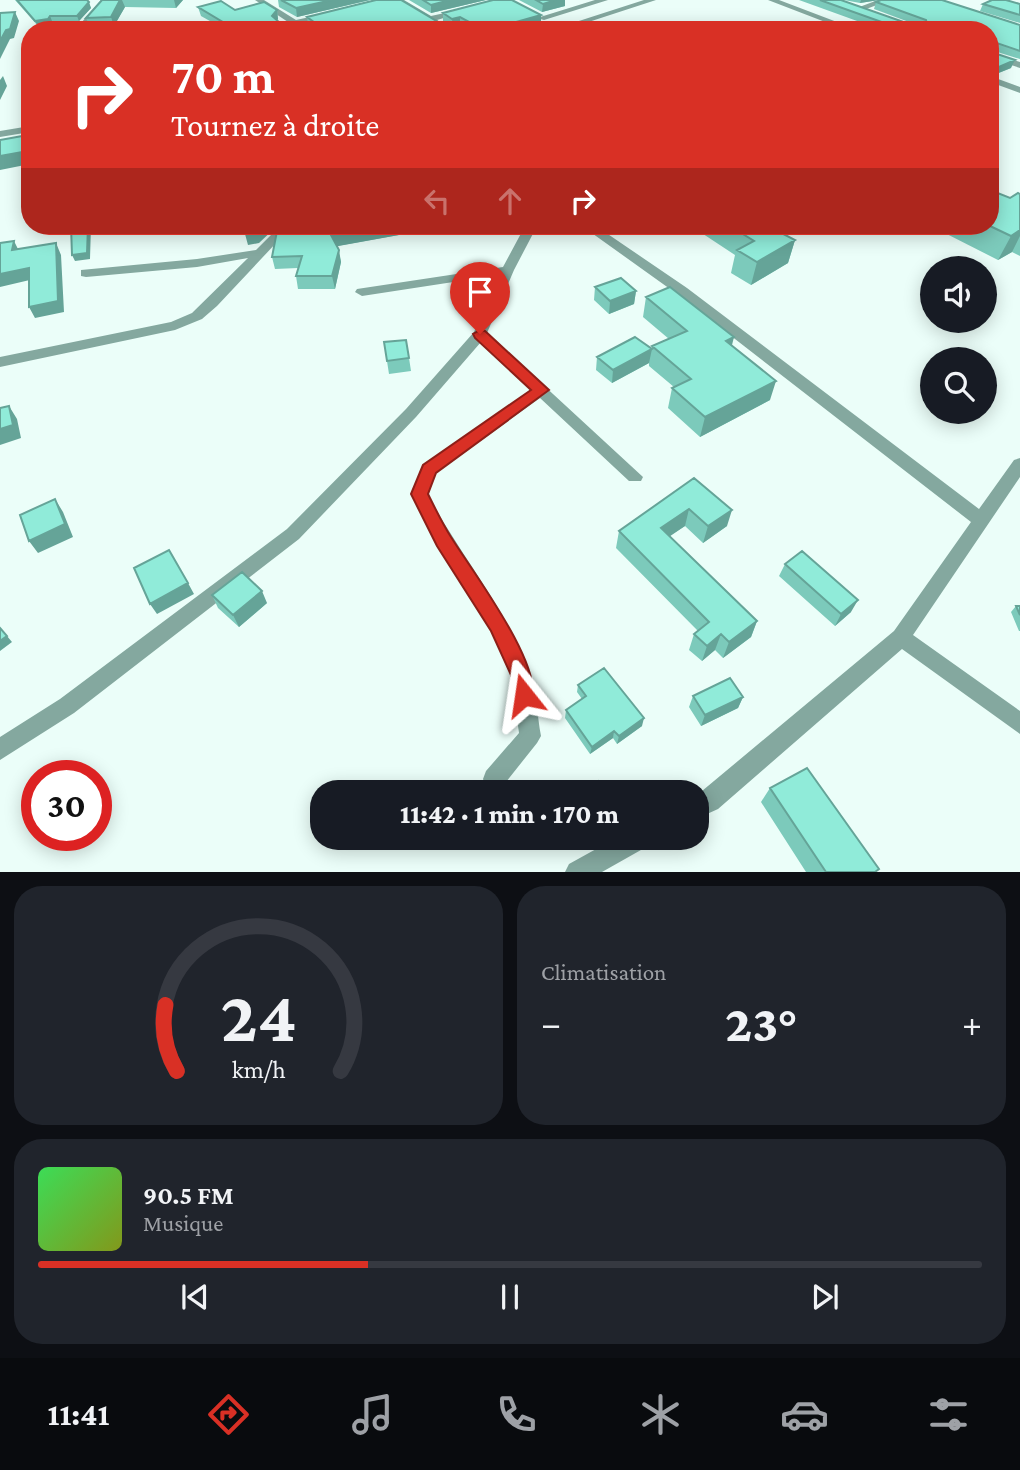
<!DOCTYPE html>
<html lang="fr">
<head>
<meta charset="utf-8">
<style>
	:root { --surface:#171b24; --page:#20242c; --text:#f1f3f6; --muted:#9ea1a6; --line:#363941; --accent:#d93025 }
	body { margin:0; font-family:"Crimson Pro",serif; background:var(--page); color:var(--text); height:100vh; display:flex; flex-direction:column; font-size:26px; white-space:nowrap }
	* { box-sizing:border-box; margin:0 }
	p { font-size:23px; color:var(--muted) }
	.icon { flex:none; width:38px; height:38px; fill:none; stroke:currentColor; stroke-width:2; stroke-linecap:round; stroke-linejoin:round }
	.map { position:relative; height:872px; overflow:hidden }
	.side { display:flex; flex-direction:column; gap:14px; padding:14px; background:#0d0f14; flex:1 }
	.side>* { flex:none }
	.top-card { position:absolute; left:21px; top:21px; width:978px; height:214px; border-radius:28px; box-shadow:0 4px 18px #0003; background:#d93025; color:#fff; overflow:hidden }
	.controls { position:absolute; left:920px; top:256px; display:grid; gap:14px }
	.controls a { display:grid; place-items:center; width:77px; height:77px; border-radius:50%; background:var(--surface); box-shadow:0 4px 18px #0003; font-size:35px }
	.speed { position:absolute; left:21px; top:760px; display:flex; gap:14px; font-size:35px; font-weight:700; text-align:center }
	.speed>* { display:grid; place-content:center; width:91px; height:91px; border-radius:50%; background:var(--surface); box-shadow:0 4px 18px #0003; line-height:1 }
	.speed .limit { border:10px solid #d22; background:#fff; color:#111 }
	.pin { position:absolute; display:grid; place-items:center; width:60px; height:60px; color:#fff; margin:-72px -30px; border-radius:50% 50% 50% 0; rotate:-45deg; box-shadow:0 0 7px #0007 }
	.pin .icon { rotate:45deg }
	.me { position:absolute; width:77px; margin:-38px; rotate:345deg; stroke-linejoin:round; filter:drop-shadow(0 0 5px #0008) }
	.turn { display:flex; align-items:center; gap:24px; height:147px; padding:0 35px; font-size:32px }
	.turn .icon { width:91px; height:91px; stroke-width:2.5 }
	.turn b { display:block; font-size:49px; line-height:60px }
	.lanes { display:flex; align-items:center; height:66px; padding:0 35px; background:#0003; justify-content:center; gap:35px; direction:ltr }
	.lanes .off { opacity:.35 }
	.big { font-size:52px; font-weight:800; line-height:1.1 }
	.side .card { flex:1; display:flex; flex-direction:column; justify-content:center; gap:10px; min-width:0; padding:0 24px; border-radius:28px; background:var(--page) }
	.side .dial { align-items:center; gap:0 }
	.dial svg { height:182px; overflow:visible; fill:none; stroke:var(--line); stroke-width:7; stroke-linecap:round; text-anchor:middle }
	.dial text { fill:var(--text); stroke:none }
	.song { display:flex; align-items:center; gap:21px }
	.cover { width:84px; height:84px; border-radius:10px; background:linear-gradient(135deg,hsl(130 70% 55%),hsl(70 70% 35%)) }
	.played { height:7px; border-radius:4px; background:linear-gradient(90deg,var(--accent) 35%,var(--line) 35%) }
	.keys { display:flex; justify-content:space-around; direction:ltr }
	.heat { display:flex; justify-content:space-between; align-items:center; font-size:38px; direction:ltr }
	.side .tiles { flex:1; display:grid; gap:14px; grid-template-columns:1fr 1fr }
	.card:last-child { grid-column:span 2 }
	.trip { position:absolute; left:310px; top:780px; width:399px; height:70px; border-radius:28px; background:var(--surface); box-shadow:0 4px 18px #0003; font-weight:800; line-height:70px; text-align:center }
	.tab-bar { display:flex; height:112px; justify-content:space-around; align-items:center; background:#090b0e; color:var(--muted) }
	.tab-bar .icon { width:49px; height:49px }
	.tab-bar .on { color:var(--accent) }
	.tab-bar b { font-size:32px; color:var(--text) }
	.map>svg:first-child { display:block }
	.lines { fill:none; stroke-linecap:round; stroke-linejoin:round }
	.street { fill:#84a89f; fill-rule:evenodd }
	.wall { fill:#7ccabb }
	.shaded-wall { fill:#65a498 }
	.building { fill:#90ebd9; stroke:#65a498; stroke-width:2 }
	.route { fill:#d93025; stroke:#8d1f18; stroke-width:2 }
</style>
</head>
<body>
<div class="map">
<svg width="1020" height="872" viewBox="0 0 1020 872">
	<rect width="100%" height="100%" fill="#ebfef9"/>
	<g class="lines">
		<path class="street" d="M101 0H109L84 30H75Z
			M255 0H264L296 20 328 13 332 15 302 24 307 28 300 30Z
			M394 0H404L431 16 463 9 467 11 437 20 452 30H442Z
			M595 0H608L544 20 537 18Z
			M644 0H656L564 30H551Z
			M768 0H779L858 30H846Z
			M878 0H890L861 11 854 9Z
			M990 52 1020 62V68L990 58Z
			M990 76 1020 87V93L990 82Z
			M30 126V132L0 137V131Z
			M280 226H292L217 306 202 319 175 330 0 367V357L171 322 192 313 248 258 197 267 86 277 81 276V270L197 259 256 250Z
			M525 226H537L514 270 487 333 643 477 641 481H629L540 398 436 473 427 494C460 554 505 608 530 672 537 691 537 716 541 736L537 743 502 787 494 790 486 787 483 779 486 771 519 733 511 675 492 631 438 546 411 494 423 465 531 390 481 342 416 417 299 539 74 713 0 760V737L60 699 287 529 406 409 474 332 499 275 362 296 355 292 357 289 503 267Z
			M582 226H596L687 288 979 509 1014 460 1020 458V477L913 635 1020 711V734L902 649 718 809 696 819V796L894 631 971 522 677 294Z
			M616 838H651L648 846 602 872H565L569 864Z"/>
	</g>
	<path class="wall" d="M15 0H87L91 8 79 21H52L51 24 38 26Z
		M102 0H183L176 8 125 7 114 26 90 27 86 18Z
		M278 0H370L297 17 279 7Z
		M409 0H486L431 13Z
		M519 0H565V6L542 12Z
		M799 0H841L912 25H917L874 9 876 2 1020 25V59L991 50V52L1011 68 996 74 990 72V30H882Z
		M844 0H879L860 3Z
		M983 4H1020V23L980 11Z
		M198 7 235 10H277L278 19 277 20 217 25 201 16Z
		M443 13 541 23 517 30H469L460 25 453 27 443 21Z
		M307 17 438 30H315L308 25Z
		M1020 194V256L1012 252 998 260 931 226H990L1010 198Z
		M281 226H410V233L337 246 341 262 335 289H298L296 276 298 268 275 269 272 257Z
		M691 226H752L755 230 795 240 788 263 751 285 731 273 735 255Z
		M595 287 636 291 634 304 609 314 594 300Z
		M646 297 732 345 770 400 700 437 668 408 672 388 674 387 649 366V363L612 383 596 370 597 357 652 349V346L669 339 643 317Z
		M384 342 409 358 411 371 389 374Z
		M694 478 727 526 703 543 685 526 669 536 757 621 751 637 723 658 715 650 702 661 689 650 694 634 698 631 616 548 619 531Z
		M785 564 851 612 835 626 779 576Z
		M212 595 267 603 239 627 218 608Z
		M1016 606H1020V631H1019L1011 612Z
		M578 685 642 726 617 744 613 738 590 754 565 718 566 710 582 699 577 692Z
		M693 696 743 697 738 708 701 726 689 707Z
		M770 788 876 872H806L761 802Z"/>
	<path class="shaded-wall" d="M120 0H122L125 7 114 26 111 17Z
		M174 0H183L176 8Z
		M332 0H370L297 17 296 8Z
		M450 0H486L431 13V5Z
		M556 0H565V6L542 12 543 4Z
		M861 0H879L860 3Z
		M89 2 91 8 79 21 77 16Z
		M277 10 278 19 274 24 272 16Z
		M15 12 19 21 14 38 10 39 0 59V41Z
		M541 15V23L517 30H488Z
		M50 16 52 21 51 24 38 26 35 21Z
		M460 17V25L453 27 452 19Z
		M438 22V30H408Z
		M1015 60 1011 68 996 74 999 67Z
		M3 76 7 86 0 100V80Z
		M28 135 30 139V164L0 170V156Z
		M88 226H91L90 259 75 261 72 255Z
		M263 226H277L259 243 248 245 245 234Z
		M382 226H410V233L333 247 331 235Z
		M1020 230V236L1012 252 998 260 1011 236Z
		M795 240 788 263 751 285 757 262Z
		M14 241 20 253 12 250Z
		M56 243 61 255 64 312 35 318 29 307Z
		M339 250 341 262 335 289 332 276Z
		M29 268 34 279 0 287V274Z
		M636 291 634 304 609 314 610 301Z
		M734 337 729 357 726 341Z
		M652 349 649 363 612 383 613 370Z
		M776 381 770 400 700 437 705 417Z
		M9 406 17 419 21 438 0 445V429Z
		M55 499 63 512 73 537 38 553 29 541Z
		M689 509 685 526 657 545 661 528Z
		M732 510 727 526 703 543 708 526Z
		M188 583 194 594 157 614 150 604Z
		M262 591 267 603 239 627 233 615Z
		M858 600 851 612 835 626 841 614Z
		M757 621 751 637 723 658 729 642Z
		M721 634 715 650 702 661 707 646Z
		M7 636 12 642 0 651V641Z
		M743 697 738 708 701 726 705 715Z
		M644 718 642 726 617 744 619 736Z
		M614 731 613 738 590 754 592 747Z
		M571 838H578L570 843Z"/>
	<path class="building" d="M17 0H87L89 2 77 16H50L48 19 35 21Z
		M102 0H120L111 17 86 18Z
		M281 0H332L296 8Z
		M376 0H401L438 22 408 30H325L307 17Z
		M423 0H450L431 5Z
		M493 0H512L541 15 488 30H484L460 17 452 19 443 13Z
		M536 0H556L543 4Z
		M820 0H841L912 25H927L926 20 876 2 881 0H942L1020 25V51L994 42 990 45V30H904Z
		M992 0H1006L1020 4V15L983 4Z
		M221 1 235 10 264 2 277 10 272 16 288 30H188L226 24 198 7Z
		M15 12 10 29 6 30 0 41V13Z
		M990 45 991 52 1015 60 999 67 990 64Z
		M28 135V151L0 156V140Z
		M990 190 1010 198 1018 193 1020 194V230L1011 236 990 226Z
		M71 226H88L87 253 72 255Z
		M244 226H263L256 233 245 234Z
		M281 226H382L331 235 339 250 332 276H296L302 256 272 257 277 231Z
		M730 226H752L755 230 762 226H768L795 240 757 262 737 250 754 241Z
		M14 241 12 250 56 243 58 301 29 307V268L0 274V243Z
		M621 278 636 291 610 301 595 287Z
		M670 287 734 337 726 341 776 381 705 417 672 388 691 379 652 346 687 331 646 297Z
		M635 337 652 349 613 370 597 357Z
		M406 340 409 358 387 361 384 342Z
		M9 406 13 425 0 429V408Z
		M694 478 732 510 708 526 689 509 661 528 757 621 729 642 721 634 707 646 694 634 709 622 619 531Z
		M55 499 65 524 29 541 20 515Z
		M169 550 188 583 150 604 134 568Z
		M802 551 858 600 841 614 785 564Z
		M242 572 262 591 233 615 212 595Z
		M1016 606H1020V615Z
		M0 628 7 636 0 641Z
		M604 668 644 718 619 736 614 731 592 747 566 710 586 696 578 685Z
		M730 678 743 697 705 715 693 696Z
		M807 768 879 869 875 872H826L770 788Z
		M598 781 605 793H576Z"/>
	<path class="route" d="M480 330 485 331 549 390 436 473 428 494C435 508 442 523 451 537 470 568 546 668 531 702L524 705 517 702 511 675 491 631 437 546 411 494 423 465 531 390 475 338 473 334Z"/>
</svg>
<div class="controls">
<a><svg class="icon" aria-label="sound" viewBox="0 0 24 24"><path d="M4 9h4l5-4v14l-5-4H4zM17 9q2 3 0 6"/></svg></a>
<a><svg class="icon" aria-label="search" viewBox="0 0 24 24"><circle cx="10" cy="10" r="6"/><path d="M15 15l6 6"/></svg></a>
</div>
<div class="speed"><div class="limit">30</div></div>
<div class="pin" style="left:480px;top:334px;background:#d93025"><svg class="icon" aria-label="arrive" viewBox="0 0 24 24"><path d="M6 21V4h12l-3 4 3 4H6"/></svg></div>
<svg class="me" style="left:524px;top:695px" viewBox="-20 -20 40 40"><path d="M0-17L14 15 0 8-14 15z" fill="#d93025" stroke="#fff" stroke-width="4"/></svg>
<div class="trip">11:42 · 1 min · 170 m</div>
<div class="top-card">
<div class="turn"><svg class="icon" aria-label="right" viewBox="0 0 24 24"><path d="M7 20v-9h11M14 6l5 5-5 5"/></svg><div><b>70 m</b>Tournez à droite</div></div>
<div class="lanes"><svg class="icon off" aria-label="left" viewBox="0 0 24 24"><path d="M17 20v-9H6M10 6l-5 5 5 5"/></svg><svg class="icon off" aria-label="ahead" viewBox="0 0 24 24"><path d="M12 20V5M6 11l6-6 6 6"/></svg><svg class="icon" aria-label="right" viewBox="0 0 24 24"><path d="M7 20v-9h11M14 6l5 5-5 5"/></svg></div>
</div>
</div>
<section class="side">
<div class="tiles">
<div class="card dial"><svg viewBox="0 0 100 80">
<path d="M14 69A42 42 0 1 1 86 69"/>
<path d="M14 69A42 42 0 0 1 9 40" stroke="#d93025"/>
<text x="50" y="56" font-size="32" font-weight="700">24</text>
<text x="50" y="72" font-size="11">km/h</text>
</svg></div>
<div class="card"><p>Climatisation</p>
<div class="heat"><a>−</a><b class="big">23°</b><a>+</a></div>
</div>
<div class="card">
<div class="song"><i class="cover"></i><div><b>90.5 FM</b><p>Musique</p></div></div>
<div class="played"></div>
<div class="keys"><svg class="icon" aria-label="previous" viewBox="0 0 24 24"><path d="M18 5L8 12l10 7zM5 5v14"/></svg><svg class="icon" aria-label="pause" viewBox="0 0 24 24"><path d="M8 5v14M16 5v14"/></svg><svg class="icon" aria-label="next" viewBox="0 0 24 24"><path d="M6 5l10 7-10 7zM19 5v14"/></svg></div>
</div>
</div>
</section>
<nav class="tab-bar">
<b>11:41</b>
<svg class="icon on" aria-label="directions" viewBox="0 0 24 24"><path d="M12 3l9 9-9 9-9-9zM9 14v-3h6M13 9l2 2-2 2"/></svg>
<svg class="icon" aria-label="music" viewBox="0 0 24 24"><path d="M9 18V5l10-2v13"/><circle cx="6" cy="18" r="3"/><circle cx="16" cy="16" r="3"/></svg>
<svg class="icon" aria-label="phone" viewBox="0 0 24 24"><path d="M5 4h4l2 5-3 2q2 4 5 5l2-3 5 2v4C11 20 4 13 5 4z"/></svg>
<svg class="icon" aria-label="climate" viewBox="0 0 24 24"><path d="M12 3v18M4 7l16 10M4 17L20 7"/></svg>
<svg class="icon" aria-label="car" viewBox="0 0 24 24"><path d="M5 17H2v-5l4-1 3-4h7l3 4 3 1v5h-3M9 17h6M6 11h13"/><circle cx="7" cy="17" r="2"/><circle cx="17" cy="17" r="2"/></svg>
<svg class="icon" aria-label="filters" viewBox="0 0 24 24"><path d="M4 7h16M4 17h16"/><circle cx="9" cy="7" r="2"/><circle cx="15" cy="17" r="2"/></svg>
</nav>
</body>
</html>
